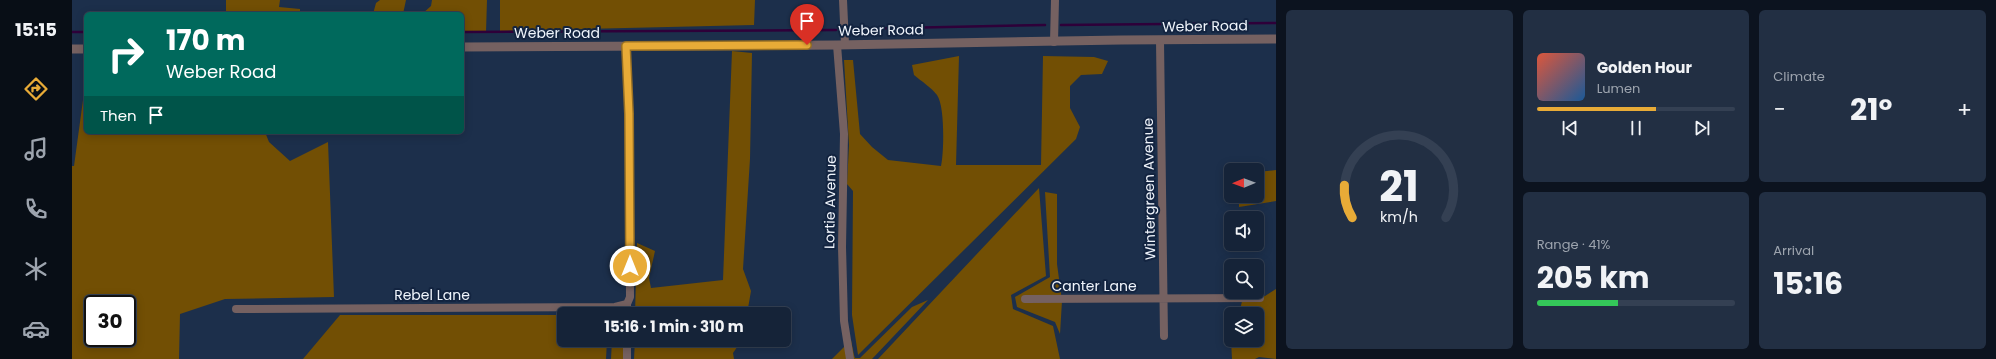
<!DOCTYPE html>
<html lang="en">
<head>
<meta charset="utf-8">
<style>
	:root { --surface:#152338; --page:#222f43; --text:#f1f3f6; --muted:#9da4ae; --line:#344053; --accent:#e8ab37 }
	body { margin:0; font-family:Poppins,sans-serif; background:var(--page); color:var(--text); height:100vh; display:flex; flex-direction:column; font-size:15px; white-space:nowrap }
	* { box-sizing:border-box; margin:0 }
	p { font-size:13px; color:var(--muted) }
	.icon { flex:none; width:22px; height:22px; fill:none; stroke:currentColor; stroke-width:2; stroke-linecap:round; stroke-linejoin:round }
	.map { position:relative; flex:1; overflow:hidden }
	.panel { display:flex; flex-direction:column; gap:10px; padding:10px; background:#0c131f; width:720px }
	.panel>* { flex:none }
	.guide { position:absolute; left:12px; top:12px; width:380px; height:122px; border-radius:6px; box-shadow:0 2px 10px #0003,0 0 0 1px var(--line); background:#00695c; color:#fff; overflow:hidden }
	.needle { width:26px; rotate:269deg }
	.fabs { position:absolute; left:1152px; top:163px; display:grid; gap:8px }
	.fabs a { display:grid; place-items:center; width:40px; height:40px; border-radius:6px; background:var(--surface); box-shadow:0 2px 10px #0003,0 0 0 1px var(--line); font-size:20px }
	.speed { position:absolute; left:12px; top:295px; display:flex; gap:8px; font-size:20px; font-weight:700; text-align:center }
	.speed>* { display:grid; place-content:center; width:52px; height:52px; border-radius:50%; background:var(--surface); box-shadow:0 2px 10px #0003,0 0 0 1px var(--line); line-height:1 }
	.speed .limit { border:2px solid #111; border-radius:6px; background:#fff; color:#111 }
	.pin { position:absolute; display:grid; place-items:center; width:34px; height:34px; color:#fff; margin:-41px -17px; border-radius:50% 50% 50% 0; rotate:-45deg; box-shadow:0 0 4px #0007 }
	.pin .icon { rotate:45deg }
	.me { position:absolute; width:44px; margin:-22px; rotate:0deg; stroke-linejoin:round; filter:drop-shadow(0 0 3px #0008) }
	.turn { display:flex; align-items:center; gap:14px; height:84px; padding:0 16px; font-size:18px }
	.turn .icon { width:52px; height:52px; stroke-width:2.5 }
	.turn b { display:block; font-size:28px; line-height:34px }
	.then { display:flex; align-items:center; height:38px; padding:0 16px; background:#0003; gap:8px; font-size:15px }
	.big { font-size:30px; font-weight:700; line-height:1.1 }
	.panel .card { flex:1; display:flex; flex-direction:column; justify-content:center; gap:6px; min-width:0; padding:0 14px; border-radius:6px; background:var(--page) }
	.panel .dial { align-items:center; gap:0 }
	.dial svg { height:104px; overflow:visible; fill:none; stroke:var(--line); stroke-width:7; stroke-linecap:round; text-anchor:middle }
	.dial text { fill:var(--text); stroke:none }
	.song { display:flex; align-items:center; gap:12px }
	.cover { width:48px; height:48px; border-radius:6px; background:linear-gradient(135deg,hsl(10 70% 55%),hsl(210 70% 35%)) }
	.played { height:4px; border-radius:2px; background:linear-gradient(90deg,var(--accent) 60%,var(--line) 60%) }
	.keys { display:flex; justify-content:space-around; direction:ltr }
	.heat { display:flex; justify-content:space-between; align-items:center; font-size:22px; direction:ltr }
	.charge { height:6px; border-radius:3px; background:linear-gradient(90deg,#34c759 41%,var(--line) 0) }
	.panel .tiles { flex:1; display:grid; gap:10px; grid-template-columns:repeat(3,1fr) }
	.card:first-child { grid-row:span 2 }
	.trip { position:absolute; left:485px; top:307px; width:234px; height:40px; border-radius:6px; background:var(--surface); box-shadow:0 2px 10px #0003,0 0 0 1px var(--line); font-weight:700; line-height:40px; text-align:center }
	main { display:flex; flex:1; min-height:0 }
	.tabs { display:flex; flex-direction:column; width:72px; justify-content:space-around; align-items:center; background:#080e16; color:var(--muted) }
	.tabs .icon { width:28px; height:28px }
	.tabs .selected { color:var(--accent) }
	.tabs b { font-size:18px; color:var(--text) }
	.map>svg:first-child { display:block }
	.green { fill:#724f04; fill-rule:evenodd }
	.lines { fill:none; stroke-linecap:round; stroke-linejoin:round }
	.stream { stroke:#2e0039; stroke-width:2.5 }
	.minor { stroke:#756161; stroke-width:8 }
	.tertiary { stroke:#756161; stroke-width:9 }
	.route-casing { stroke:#976f24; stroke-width:10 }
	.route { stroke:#e8ab37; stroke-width:7 }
	.labels { text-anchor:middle; stroke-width:4; stroke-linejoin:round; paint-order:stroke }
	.street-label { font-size:14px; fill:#f0f5fc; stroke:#132440 }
</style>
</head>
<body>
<main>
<nav class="tabs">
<b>15:15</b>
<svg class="icon selected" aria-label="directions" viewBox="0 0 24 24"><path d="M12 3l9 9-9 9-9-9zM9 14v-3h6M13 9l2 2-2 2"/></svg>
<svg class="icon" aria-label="music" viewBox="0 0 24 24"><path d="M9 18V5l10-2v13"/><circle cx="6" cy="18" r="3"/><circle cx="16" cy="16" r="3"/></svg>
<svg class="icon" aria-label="phone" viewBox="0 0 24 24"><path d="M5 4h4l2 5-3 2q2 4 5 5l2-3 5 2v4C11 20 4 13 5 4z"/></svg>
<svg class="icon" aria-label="climate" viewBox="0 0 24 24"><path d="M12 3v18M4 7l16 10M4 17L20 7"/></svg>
<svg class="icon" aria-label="car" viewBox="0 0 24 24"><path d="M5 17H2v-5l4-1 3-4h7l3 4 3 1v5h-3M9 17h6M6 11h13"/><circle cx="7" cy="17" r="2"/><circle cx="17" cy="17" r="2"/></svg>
</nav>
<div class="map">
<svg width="1204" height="359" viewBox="0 0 1204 359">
	<rect width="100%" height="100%" fill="#1c2f4b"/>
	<path class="green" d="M154 0H208L207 7 228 9V14H154Z
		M308 0H334L331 14H301L304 3Z
		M360 0H415L414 32H390V14H350L359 6Z
		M428 0H683L682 25 428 31Z
		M660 51 680 53 678 159 671 269 679 291 675 314H563L565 243 583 251 577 278 579 288 651 280Z
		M887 56 884 165H969L971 56 1022 57 1036 61 1030 74 1009 75 998 86V108L1008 127 1004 139 786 355 780 315 781 191 775 184 777 145 772 60H781L788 134 800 147 816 160 869 166C872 153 873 106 865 95 860 88 849 81 842 75L840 65Z
		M14 78V132H193L197 142 218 161 256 142 262 297 153 299 108 314 107 359H0V166H2ZM21 304H55V338H21Z
		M1204 170V201L1167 207V196H1185V172Z
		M967 188 974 276 939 295 941 309 981 326 988 359H806Z
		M973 192 985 194V264L990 301 988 334 983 322 945 307 943 297 978 277Z
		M1204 289V359L1187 357 1183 359H1160L1159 340H1185V314H1167L1171 297 1193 296Z
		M856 300 800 359H760L779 340 782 355 783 358H788L840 307Z
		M268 315H492V340H535L534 359H231Z
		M540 340H558V359H539Z
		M563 340H670L661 353 662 359H562Z"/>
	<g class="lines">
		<path class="stream" d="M989 25 1204 23
			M779 29 973 25
			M0 32H14
			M390 32 764 30"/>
		<path class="minor" d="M771 0 773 44
			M1088 41 1092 336
			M982 42 983 0
			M765 45 772 134 770 247 772 321 778 359
			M554 46 557 114 558 297 555 304V314
			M953 299 1188 298
			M164 309 543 307 555 304
			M555 340V359"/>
		<path class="tertiary" d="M390 47 765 45 1049 40 1204 39
			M0 49H14"/>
	</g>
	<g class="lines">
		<defs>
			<path id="route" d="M558 266 557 114 554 46 735 45"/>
		</defs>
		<use href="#route" class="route-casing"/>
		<use href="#route" class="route"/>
	</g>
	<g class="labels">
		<g class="street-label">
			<text transform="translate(1133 26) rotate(-1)" y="5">Weber Road</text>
			<text transform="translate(809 30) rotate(-1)" y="5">Weber Road</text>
			<text x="485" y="38">Weber Road</text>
			<text transform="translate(1077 189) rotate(-91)" y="5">Wintergreen Avenue</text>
			<text transform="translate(758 202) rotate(-89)" y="5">Lortie Avenue</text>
			<text x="1022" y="291">Canter Lane</text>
			<text x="360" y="300">Rebel Lane</text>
		</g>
	</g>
</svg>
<div class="fabs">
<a><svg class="needle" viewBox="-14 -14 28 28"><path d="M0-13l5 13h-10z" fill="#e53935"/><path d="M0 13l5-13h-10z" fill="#9da4ae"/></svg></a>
<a><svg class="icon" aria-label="sound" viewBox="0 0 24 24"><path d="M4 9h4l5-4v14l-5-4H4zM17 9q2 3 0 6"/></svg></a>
<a><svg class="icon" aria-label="search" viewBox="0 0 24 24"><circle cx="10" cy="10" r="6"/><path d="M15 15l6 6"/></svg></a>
<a><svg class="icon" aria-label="layers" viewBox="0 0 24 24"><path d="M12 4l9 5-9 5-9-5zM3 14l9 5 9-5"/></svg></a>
</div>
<div class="speed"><div class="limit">30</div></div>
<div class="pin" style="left:735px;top:45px;background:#d93025"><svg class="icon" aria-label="arrive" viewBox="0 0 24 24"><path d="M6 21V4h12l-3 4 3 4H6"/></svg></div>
<svg class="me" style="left:558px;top:266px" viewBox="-20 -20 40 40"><circle r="17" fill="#e8ab37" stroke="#fff" stroke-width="3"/><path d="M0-11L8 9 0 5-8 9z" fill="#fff"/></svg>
<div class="trip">15:16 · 1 min · 310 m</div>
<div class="guide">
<div class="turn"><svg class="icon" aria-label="right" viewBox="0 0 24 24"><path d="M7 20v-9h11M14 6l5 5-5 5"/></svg><div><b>170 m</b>Weber Road</div></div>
<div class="then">Then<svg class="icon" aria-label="arrive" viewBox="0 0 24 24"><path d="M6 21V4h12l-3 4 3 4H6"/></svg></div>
</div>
</div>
<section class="panel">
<div class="tiles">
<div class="card dial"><svg viewBox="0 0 100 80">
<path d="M14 69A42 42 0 1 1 86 69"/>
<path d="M14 69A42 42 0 0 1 8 44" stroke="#e8ab37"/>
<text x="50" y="56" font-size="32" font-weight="700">21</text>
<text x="50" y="72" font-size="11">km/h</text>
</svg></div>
<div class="card">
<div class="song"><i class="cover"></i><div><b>Golden Hour</b><p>Lumen</p></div></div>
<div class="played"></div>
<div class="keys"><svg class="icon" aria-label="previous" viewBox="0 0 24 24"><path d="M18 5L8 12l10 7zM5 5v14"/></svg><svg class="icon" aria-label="pause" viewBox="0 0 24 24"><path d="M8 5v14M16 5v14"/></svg><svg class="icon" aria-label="next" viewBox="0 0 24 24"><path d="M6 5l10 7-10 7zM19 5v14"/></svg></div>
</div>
<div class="card"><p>Climate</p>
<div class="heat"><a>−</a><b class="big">21°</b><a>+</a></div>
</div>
<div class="card"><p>Range · 41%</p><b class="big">205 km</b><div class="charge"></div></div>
<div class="card"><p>Arrival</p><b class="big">15:16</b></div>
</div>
</section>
</main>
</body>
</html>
